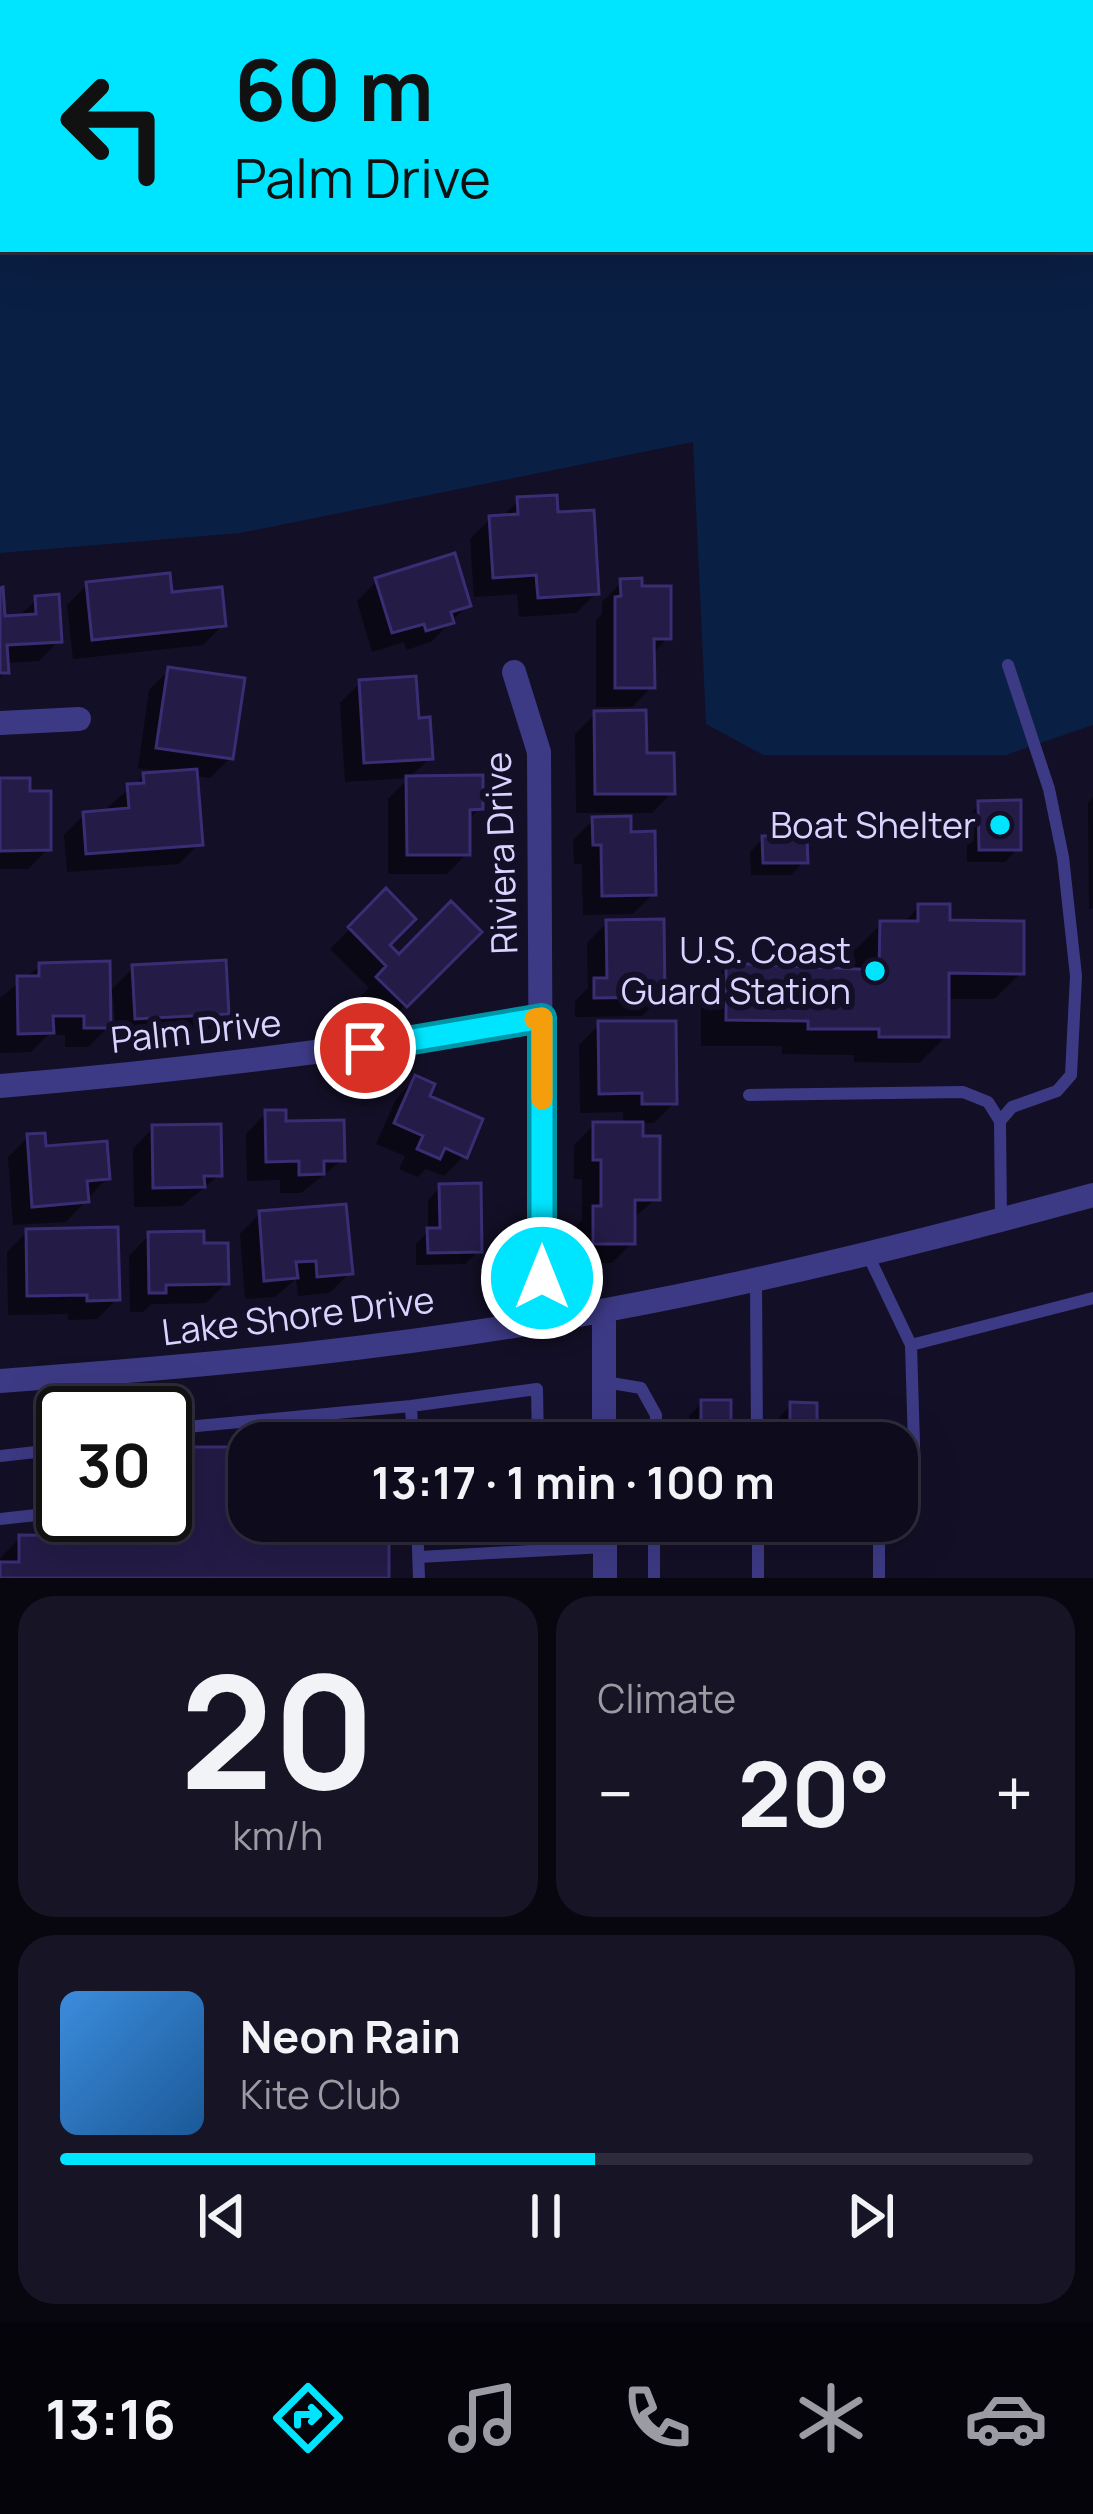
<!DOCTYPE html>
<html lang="en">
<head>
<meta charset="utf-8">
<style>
	:root { --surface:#0e0b1c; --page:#171425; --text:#f1f3f6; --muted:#9b9ba3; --line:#2e2b3b; --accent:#00e5ff }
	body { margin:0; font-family:Manrope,sans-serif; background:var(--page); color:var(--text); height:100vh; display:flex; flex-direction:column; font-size:45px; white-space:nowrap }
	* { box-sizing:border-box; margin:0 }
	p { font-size:39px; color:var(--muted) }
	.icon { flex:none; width:66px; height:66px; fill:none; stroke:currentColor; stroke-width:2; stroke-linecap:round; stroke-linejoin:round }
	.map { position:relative; height:1578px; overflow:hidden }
	.sheet { display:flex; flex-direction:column; gap:18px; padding:18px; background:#08060f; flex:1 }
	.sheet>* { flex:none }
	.hud { position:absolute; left:0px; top:0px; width:1095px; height:252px; box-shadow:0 12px 48px #0002,0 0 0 3px var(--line); background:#00e5ff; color:#111; overflow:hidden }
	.speed { position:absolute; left:36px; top:1386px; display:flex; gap:24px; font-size:60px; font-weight:700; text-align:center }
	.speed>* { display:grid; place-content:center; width:156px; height:156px; border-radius:50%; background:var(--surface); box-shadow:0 12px 48px #0002,0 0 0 3px var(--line); line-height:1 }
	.speed .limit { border:6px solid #111; border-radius:18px; background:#fff; color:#111 }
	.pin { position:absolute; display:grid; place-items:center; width:102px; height:102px; color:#fff; margin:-51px; border:6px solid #fff; border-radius:50%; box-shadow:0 3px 12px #0007 }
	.me { position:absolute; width:132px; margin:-66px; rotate:0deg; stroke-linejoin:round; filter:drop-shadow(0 0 9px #0008) }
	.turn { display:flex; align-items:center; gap:42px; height:252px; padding:0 36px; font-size:54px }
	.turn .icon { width:156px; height:156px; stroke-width:2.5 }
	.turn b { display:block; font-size:84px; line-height:102px }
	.big { font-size:90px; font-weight:700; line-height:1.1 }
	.sheet .tile { flex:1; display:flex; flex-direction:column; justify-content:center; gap:18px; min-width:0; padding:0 42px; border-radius:36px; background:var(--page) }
	.sheet .dial { align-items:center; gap:0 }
	.dial b { font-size:156px; line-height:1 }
	.song { display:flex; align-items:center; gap:36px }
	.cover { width:144px; height:144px; border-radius:18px; background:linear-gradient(135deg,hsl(210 70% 55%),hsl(210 70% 35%)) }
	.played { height:12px; border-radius:6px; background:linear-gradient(90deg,var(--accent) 55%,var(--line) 55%) }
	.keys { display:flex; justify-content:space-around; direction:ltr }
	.heat { display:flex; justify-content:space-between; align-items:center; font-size:66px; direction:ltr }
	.sheet .tiles { flex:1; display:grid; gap:18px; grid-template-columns:1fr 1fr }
	.tile:last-child { grid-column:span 2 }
	.trip { position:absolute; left:228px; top:1422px; width:690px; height:120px; border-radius:36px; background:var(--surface); box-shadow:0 12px 48px #0002,0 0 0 3px var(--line); font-weight:700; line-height:120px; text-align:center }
	.dock { display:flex; height:192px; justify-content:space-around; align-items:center; background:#06040b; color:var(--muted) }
	.dock .icon { width:84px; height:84px }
	.dock .active { color:var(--accent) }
	.dock b { font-size:54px; color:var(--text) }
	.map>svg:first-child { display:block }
	.water { fill:#0a1f44; fill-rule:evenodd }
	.shadow { fill:#0007 }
	.building { fill:#241b47; stroke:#3b2d73; stroke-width:3 }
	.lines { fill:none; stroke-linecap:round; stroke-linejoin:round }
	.lane { stroke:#3d3a85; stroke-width:12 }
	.street { stroke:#3d3a85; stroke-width:24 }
	.route-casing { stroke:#0095a6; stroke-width:30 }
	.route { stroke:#00e5ff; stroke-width:21 }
	.slow { stroke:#f59e0b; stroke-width:21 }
	.poi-dot { fill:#00e5ff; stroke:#130f26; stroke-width:4.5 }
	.labels { text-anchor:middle; stroke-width:12; stroke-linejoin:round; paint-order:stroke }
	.poi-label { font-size:36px; fill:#d9d4ff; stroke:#130f26; text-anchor:end }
	.street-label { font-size:36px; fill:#d9d4ff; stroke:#130f26 }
</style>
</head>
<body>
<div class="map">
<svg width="1093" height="1578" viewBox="0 0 1093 1578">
	<rect width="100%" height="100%" fill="#130f26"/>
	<path class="water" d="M0 0H1093V725L1006 755H763L706 724 693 442 240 533 0 553ZM3 3H1092V249H3Z"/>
	<path class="shadow" d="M519 500 555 516 596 593 576 613 519 617 517 594 474 597 470 539 490 519 501 518Z
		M377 581 468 605 431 642 406 650 404 642 372 652 357 601Z
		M622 582 668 638 652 654V687L632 707H596V620L602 614V602Z
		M87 585 170 596 223 625 203 645 73 659 67 605Z
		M0 591 2 619 17 618 37 599 59 640 39 661 5 663 6 671 0 677Z
		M169 670 230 758 210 778 194 776 200 843 179 864 67 872 64 835 84 815 109 813 108 807 144 776 165 772 138 768 149 690Z
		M360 683 416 721 430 758 408 779 480 808 467 821V853L447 874H388V799L409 778 345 782 340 703Z
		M595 714 672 792 652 813H576L575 734Z
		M0 781 27 794 48 849 28 869H0Z
		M1093 797V909H1089L1088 803Z
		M980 804 1018 848 1005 862H967V817Z
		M593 820 628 835 653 894 633 914 583 915 582 864H574L573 840Z
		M763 839 805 861 791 875H751L750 852Z
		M386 893V945L399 958 478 932 385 1025 358 999 369 988 330 949Z
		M919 907 1021 973 994 999H946V1036L919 1063 854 1062V1055L782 1054V1046H701V992L727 966 854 971V951L881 924H902Z
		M607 923 662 996 642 1016 575 1017V1001L588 988 587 943Z
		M40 966 108 993 133 968 226 1013 205 1033 116 1038 113 996 108 997V1027L88 1047H65V1035H48L31 1052 0 1053V998Z
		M600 1024 674 1103 654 1123H640L656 1199 632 1219V1243L612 1263H574V1229L582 1220V1179H574V1145L594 1125H623V1112L580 1113 579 1045Z
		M416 1078 464 1156 444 1176 426 1169 418 1177 399 1169 405 1156 376 1144 396 1099Z
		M266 1113 283 1124 342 1160 301 1193H280V1180L247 1181 246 1134Z
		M153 1128 219 1175 182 1206 134 1207 133 1149Z
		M28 1137 43 1149 107 1178 66 1222 13 1225 8 1157Z
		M441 1186 479 1251 465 1264 416 1265V1244L428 1231V1200Z
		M260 1214 350 1273 329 1293 298 1296 296 1279 275 1297 245 1299 240 1234Z
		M27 1232 117 1299 97 1319 68 1320V1314L8 1315 7 1252Z
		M149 1235 201 1246 226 1283 206 1303 151 1304 143 1312H130L129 1256Z
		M702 1403 728 1443H689V1416Z
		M791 1405 814 1443H778V1419Z
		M165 1443 179 1450H249V1521H386L387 1578H0V1558L20 1538 85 1539V1515H165Z"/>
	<path class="building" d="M557 495 558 512 594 510 599 594 538 598 536 575 493 578 489 516 518 514 517 497Z
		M455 553 471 606 451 612 454 623 426 631 424 624 392 633 375 578Z
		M170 573 172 592 222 587 226 626 92 640 86 582Z
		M642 578V586H671V639H654L655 688H615V597L621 596 620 579Z
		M3 587 5 616 36 614 35 596 59 594 62 642 7 645 9 673H0V588Z
		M168 667 245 678 233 759 156 748Z
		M416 676 419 718 430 717 433 759 364 763 359 680Z
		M646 710 647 753H674L675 794H595L594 711Z
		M197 769 203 845 86 854 83 812 129 808 127 784 144 783 143 773Z
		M483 775V809L470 810V855H407L406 776Z
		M0 778H30V791H51V850L0 851Z
		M1021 800V850H979L978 801Z
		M631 816V832L655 831 656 895 602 896 601 845H593L592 817Z
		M807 835 808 863H763L762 836Z
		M386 888 416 919 390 945 399 954 451 901 482 932 407 1007 376 977 386 966 348 927Z
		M918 904H950V920L1024 921V974L949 973V1037H879V1029H808V1021L726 1020V963L879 970 880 921H918Z
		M664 919 665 997 594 998V978H607L606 920Z
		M226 960 229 1014 135 1019 132 965Z
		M110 961 111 1028H84V1016H53L54 1033 18 1034 17 976H39V963Z
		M598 1021H676L677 1104H642V1093L599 1094Z
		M415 1075 435 1084 430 1096 483 1119 467 1158 445 1148 440 1159 417 1149 423 1136 394 1123Z
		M265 1110H286V1121L344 1120 345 1161H324V1174L299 1175V1161L266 1162Z
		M593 1122H643V1136H660V1200H635V1244H593V1206H601V1160H593Z
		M221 1124 222 1176H204L205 1187 153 1188 152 1125Z
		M45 1133 46 1146 107 1141 110 1179 87 1181 89 1202 32 1207 27 1134Z
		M481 1183 482 1252 428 1253 427 1228H440L439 1184Z
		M346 1204 353 1274 317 1277 316 1261 296 1262 298 1278 264 1281 259 1211Z
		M118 1227 120 1300 87 1301V1295L27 1296 26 1229Z
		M204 1231V1243H228L229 1284 166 1285V1293H149L148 1232Z
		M701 1400H731V1443H701Z
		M790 1402 817 1403V1443H790Z
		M165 1440H184L183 1447H249V1521H389V1578H0V1562H19V1535L110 1536V1515H165Z"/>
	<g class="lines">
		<path class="lane" d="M749 1095 963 1092 988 1102 1000 1121
			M1001 1219 1000 1121 1012 1107 1057 1091 1071 1075 1076 976 1063 857 1049 789 1008 665
			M868 1255 911 1345 915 1477 897 1493
			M756 1280 757 1443
			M911 1345 1093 1298
			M605 1382 641 1388 656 1415 655 1443
			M411 1406 413 1443
			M165 1429 411 1406 537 1389 538 1443
			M0 1456 63 1449
			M0 1519 63 1512
			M417 1521 419 1578
			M539 1521 540 1549
			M758 1521V1578
			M419 1557 604 1547
			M654 1578V1521
			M879 1578V1521"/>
		<path class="street" d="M514 672 539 752 542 1321
			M0 723 79 719
			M0 1086C182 1071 361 1048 542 1018
			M604 1311V1443
			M0 1381C203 1366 406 1348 606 1310 770 1280 932 1239 1093 1195
			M605 1521V1578"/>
	</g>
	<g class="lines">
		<defs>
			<path id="route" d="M365 1048 542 1018V1278"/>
		</defs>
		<use href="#route" class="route-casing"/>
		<use href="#route" class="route"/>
		<path class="slow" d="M535 1019 542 1018V1099"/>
	</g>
	<g class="poi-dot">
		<circle cx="1000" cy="825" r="12"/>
		<circle cx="875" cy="971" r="12"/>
	</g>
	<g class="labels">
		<g class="poi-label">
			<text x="976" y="838">Boat Shelter</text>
			<text x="851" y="963">U.S. Coast<tspan x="851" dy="41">Guard Station</tspan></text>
		</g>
		<g class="street-label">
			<text transform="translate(501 853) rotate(-92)" y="13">Riviera Drive</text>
			<text transform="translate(196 1031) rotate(-6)" y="13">Palm Drive</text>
			<text transform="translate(298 1316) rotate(-7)" y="13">Lake Shore Drive</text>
		</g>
	</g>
</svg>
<div class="speed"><div class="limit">30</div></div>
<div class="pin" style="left:365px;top:1048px;background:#d93025"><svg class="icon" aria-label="arrive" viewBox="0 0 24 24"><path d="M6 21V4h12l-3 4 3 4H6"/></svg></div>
<svg class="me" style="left:542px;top:1278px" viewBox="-20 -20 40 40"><circle r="17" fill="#00e5ff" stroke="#fff" stroke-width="3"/><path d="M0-11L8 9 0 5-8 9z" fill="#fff"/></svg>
<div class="trip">13:17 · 1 min · 100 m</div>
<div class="hud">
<div class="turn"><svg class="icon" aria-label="left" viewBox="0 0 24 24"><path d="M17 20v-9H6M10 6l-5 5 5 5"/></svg><div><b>60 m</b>Palm Drive</div></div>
</div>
</div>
<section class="sheet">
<div class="tiles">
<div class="tile dial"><b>20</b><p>km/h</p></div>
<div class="tile"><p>Climate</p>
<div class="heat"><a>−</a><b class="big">20°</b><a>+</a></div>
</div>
<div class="tile">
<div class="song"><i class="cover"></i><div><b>Neon Rain</b><p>Kite Club</p></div></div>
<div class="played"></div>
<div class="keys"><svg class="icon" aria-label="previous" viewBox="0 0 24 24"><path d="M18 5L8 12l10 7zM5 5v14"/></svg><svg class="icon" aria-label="pause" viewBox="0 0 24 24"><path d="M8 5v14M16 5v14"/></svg><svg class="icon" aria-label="next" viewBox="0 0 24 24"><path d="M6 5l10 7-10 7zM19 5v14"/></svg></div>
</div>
</div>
</section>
<nav class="dock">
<b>13:16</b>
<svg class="icon active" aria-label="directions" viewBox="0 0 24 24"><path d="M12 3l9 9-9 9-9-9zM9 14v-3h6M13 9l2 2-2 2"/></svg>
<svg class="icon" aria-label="music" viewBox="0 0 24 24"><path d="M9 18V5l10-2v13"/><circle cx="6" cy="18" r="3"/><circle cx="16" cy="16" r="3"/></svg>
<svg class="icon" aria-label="phone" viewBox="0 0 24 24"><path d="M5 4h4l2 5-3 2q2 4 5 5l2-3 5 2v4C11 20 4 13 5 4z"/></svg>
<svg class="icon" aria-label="climate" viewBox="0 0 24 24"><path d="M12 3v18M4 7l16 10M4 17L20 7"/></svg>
<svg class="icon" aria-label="car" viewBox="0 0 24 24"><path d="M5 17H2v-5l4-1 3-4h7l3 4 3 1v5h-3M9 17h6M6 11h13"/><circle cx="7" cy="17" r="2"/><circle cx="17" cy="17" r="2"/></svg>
</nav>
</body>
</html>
